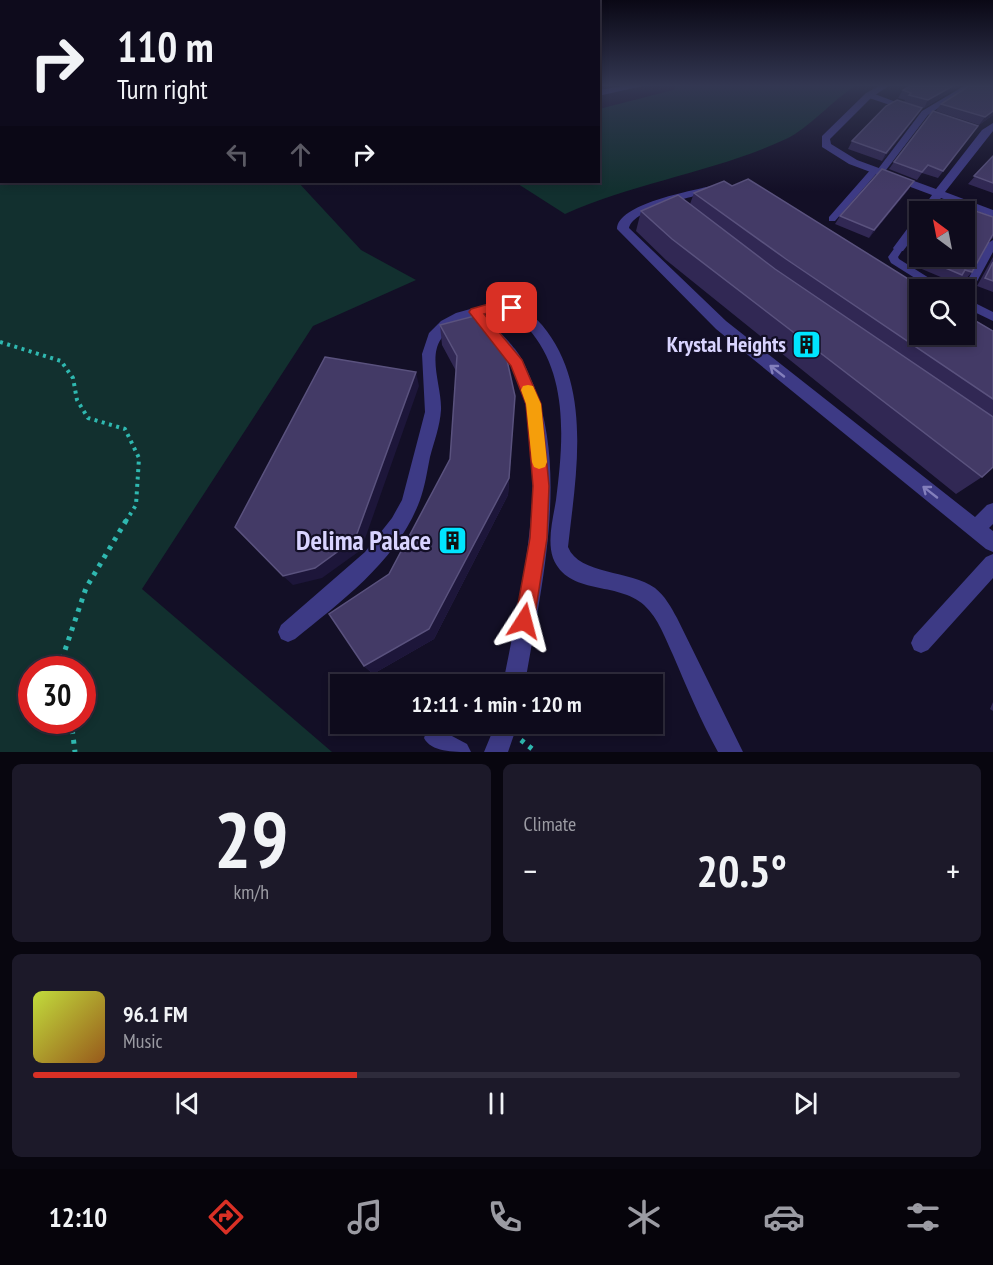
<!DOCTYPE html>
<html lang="en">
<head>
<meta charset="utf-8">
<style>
	:root { --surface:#0e0b1c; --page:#1c1929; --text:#f1f3f6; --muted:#9b9ba3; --line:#2e2b3b; --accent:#d93025 }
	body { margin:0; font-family:"PT Sans Narrow",sans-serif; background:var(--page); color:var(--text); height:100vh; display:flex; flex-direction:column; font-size:22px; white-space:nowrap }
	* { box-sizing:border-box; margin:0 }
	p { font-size:20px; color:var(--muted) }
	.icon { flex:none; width:33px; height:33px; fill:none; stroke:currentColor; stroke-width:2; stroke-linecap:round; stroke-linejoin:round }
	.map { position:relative; height:752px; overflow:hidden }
	.side { display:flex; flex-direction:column; gap:12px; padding:12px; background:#08060f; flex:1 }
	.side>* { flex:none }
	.banner { position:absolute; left:0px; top:0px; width:600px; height:183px; box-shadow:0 3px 9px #0003,0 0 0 2px var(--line); background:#0e0b1c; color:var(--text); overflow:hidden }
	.needle { width:39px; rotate:328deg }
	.buttons { position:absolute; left:909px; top:201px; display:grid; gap:12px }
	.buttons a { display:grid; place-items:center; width:66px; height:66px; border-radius:0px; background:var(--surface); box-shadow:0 3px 9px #0003,0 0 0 2px var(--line); font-size:30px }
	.speed { position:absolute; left:18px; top:656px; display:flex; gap:12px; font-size:30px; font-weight:700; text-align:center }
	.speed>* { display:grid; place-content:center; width:78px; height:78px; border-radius:50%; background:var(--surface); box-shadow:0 3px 9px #0003,0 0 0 2px var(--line); line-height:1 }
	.speed .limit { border:9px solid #d22; background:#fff; color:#111 }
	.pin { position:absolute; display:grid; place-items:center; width:51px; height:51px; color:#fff; margin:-26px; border-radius:12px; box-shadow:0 3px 9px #0006 }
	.me { position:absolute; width:66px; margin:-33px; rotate:9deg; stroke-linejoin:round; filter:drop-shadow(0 0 4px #0008) }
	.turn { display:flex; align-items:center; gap:21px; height:126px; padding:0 18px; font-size:27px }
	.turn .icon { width:78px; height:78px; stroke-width:2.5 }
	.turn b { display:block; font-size:42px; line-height:51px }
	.lanes { display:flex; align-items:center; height:57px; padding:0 18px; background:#0003; justify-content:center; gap:30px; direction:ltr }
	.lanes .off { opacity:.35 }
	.big { font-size:45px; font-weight:700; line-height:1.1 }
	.side .widget { flex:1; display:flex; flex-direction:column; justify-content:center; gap:9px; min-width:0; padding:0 21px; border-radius:9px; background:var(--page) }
	.side .dial { align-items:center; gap:0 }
	.dial b { font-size:78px; line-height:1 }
	.song { display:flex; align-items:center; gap:18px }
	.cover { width:72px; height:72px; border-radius:9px; background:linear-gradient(135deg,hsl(70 70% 55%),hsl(30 70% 35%)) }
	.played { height:6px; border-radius:3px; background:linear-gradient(90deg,var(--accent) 35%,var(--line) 35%) }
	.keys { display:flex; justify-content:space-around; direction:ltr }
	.heat { display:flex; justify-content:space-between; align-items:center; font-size:33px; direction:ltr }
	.side .tiles { flex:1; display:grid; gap:12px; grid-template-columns:1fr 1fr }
	.widget:last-child { grid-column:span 2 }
	.trip { position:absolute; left:330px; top:674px; width:333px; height:60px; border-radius:0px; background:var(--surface); box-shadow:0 3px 9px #0003,0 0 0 2px var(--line); font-weight:700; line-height:60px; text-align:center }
	.tabs { display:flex; height:96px; justify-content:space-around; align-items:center; background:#06040b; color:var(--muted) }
	.tabs .icon { width:42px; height:42px }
	.tabs .active { color:var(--accent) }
	.tabs b { font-size:27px; color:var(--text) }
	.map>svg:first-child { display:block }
	.green { fill:#12302f; fill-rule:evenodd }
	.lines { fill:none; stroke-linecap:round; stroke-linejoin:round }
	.path-far1 { stroke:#2fb8b0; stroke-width:4; stroke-dasharray:3 4.5; stroke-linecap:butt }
	.path { stroke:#2fb8b0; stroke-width:5; stroke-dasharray:4 6; stroke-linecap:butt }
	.lane { fill:#3d3a85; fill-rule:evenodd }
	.street { fill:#3d3a85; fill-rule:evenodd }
	.wall { fill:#312854 }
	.shaded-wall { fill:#1d163a }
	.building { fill:#433a66; stroke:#5a527e; stroke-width:1.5 }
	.oneway { stroke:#837fbc }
	.route { fill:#d93025; stroke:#8d1f18; stroke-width:1.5 }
	.slow { fill:#f59e0b }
	.labels { text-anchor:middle; stroke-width:4.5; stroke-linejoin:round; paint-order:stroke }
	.poi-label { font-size:22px; font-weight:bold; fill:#d9d4ff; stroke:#130f26; text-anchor:end }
	.near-poi-label { font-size:27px; font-weight:bold; fill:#d9d4ff; stroke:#130f26; text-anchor:end }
</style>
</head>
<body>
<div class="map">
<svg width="993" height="752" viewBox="0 0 993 752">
	<rect width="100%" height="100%" fill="#130f26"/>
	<path class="green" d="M676 86H855C833 100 808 129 786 139 715 172 636 182 565 214L515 182H598L599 109 673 90Z
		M0 151 2 182H298L361 250 416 280 313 326 142 589 332 752H0ZM32 669H82V720H32Z"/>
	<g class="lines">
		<path class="path-far1" d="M0 342 61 361 73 378 77 400 88 418 125 429 139 458 136 505 126 521"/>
		<path class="path" d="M64 669 62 659 86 588 127 519
			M71 720 75 752
			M521 740 536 752"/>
		<path class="lane" d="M964 86H971L928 115 883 174 877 173 835 221H829V217L872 168 878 169 922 111Z
			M866 93H872L912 108 905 110 866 97Z
			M993 240V252L968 298H965L993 312V321L964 307V290H962L988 243Z
			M899 245 904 248 898 257 899 259 948 290H934L891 263 888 257 896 246Z"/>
		<path class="street" d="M625 86H643L598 96V90Z
			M879 86H889L872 97 830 139 831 144 857 160 936 189 982 130 993 123V131L945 192 993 210V217L941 198 931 212H920L932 195 849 164 822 147V136L866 93Z
			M711 186 716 189 715 191C696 196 634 208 629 228L726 321 975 517 987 505 993 503V524L989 528 993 531V552L986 549 716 329 617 229C617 204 691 191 711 186Z
			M916 217H920V229L903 251H895L893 248Z
			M499 301C517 302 530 312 542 325 593 386 576 474 568 547 579 575 631 570 655 588 665 596 671 607 677 618L743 752H718C701 721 687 688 673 655 665 638 659 619 644 605 618 581 568 596 553 558 547 540 553 519 556 500 563 445 569 379 532 333 525 324 516 314 506 311 489 307 450 325 441 339 428 358 442 388 441 410 440 426 434 442 430 457 427 472 425 486 420 500 398 560 343 600 295 639L288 642 281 639 278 632 281 625 365 552 392 518 402 500 425 412 422 354 429 333 441 321 456 313Z
			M492 328C501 331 509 342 515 349 524 360 528 373 534 386 569 476 540 592 525 684H503C520 594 557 449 510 365 504 353 492 345 485 333Z
			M993 554V578L928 650 921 653 914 650 911 643 914 636 986 557Z
			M496 723H518L508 752H484Z
			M435 727 467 744 471 752C453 752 431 752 424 738L427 730Z"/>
	</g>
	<path class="wall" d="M960 86 924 108 904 102 905 100 898 98 903 90Z
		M941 104 993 115 979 125 936 111Z
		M917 115 882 161 848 149 852 141Z
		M978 126 938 178 922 173 917 180 889 169 894 162Z
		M993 156V193L968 184Z
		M732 186 993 331V467L982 477 956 494 666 260 636 231 641 211 690 204 694 193Z
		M909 189 869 238 835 224 840 216Z
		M961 206 993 217V238L990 240 972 272 965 280 959 278 955 283 917 267 925 256H964V212H956Z
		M993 257V292L977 286Z
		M440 325 515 396 508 495 434 639 373 674 364 666 389 574 450 459 456 371 442 345Z
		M993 702V711L990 709Z"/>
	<path class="shaded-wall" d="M953 86H960L924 108 928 100Z
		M922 108 917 115 882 161 886 153Z
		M993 111V115L979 125 985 117Z
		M914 181 909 189 869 238 874 230Z
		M416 372 419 386 361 550 322 578 293 585 283 576Z
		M515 396 508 495 434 639 373 674 364 666Z"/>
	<path class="building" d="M910 86H953L928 100 909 95 911 93 903 90Z
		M969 86H993V111L985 117 941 104Z
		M897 100 922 108 886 153 852 141 886 106Z
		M933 111 978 126 943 171 928 165 922 172 894 162Z
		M993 156V183L974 176Z
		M882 169 914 181 874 230 840 216Z
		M748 179 926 290H920V334H964V314L993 331V399L786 259 694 193 724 181 732 186Z
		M678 195 775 269 993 417V467L982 477 672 239 641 211Z
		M961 206 993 217V234L972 272 965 270 962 275 924 259 926 256H964V212H956Z
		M993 262V281L985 278Z
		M482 314 503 342 515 396 509 478 429 629 364 666 329 614 389 574 450 459 457 356 440 325Z
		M325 357 416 372 355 539 315 568 283 576 235 527Z"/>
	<defs><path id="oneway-shaft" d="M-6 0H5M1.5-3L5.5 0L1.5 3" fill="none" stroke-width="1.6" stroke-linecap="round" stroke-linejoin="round" transform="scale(1.5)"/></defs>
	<g class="oneway">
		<use href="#oneway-shaft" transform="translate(777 371) rotate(-142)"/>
		<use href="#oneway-shaft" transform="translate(930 492) rotate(-142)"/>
	</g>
	<linearGradient id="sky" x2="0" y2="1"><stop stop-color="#0a0815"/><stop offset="0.45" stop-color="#333752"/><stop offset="1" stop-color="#333752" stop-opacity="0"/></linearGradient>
	<rect width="993" height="191" fill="url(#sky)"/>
	<path class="route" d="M499 301 516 305 518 308 512 313 499 310 484 314 522 360 541 404 549 486 547 538 534 621 531 628 524 631 518 628 515 621 530 538 533 486 526 404 511 366 469 312 471 309Z"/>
	<path class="slow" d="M528 385 533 386 541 404 547 462 545 467 539 469 534 467 532 462 526 404 521 390 523 386Z"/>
	<defs>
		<symbol id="building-square" viewBox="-11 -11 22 22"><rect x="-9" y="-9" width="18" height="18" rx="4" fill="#00e5ff" stroke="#130f26"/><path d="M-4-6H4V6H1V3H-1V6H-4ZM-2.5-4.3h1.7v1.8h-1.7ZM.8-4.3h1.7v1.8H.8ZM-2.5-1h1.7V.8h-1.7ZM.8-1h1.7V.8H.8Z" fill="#111"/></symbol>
	</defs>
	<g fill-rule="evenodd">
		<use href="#building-square" x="790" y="328" width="33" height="33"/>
		<use href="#building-square" x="436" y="524" width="33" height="33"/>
	</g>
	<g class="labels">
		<g class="poi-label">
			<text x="786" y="352">Krystal Heights</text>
		</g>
		<g class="near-poi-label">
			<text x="431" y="550">Delima Palace</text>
		</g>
	</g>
</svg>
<div class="buttons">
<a><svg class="needle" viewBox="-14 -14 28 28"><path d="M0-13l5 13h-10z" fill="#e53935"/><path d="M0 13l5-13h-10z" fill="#9b9ba3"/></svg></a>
<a><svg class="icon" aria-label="search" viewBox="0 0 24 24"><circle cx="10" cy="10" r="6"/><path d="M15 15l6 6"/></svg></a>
</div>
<div class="speed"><div class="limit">30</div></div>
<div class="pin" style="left:512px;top:308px;background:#d93025"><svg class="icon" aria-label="arrive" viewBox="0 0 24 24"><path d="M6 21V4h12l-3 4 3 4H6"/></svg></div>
<svg class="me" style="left:524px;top:621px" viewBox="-20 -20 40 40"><path d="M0-17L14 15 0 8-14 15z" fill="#d93025" stroke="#fff" stroke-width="4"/></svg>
<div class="trip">12:11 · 1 min · 120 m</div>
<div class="banner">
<div class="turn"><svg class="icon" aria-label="right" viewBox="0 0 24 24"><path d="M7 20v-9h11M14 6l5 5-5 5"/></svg><div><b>110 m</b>Turn right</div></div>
<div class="lanes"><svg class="icon off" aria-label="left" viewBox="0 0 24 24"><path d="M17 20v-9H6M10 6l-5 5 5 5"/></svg><svg class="icon off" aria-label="ahead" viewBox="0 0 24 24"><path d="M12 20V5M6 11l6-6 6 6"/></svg><svg class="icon" aria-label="right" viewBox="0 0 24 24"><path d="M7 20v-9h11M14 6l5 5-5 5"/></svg></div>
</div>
</div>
<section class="side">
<div class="tiles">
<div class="widget dial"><b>29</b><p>km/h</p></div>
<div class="widget"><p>Climate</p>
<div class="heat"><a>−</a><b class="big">20.5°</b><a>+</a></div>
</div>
<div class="widget">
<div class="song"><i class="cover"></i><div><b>96.1 FM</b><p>Music</p></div></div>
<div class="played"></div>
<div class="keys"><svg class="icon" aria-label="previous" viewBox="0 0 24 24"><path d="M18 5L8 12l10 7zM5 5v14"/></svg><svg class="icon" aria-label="pause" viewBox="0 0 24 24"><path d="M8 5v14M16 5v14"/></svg><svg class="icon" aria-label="next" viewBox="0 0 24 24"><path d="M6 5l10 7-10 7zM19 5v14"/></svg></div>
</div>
</div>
</section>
<nav class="tabs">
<b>12:10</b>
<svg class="icon active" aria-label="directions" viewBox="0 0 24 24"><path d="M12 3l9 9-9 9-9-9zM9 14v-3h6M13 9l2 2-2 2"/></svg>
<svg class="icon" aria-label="music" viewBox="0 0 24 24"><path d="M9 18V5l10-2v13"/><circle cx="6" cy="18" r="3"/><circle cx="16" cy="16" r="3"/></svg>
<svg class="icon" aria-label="phone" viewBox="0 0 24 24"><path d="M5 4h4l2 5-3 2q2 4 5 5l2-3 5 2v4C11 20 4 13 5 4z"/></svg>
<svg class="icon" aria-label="climate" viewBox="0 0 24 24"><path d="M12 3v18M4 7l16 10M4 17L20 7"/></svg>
<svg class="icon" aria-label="car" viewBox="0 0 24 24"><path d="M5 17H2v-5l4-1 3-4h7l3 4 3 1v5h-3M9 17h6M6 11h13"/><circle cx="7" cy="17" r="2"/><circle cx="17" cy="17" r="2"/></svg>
<svg class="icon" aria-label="filters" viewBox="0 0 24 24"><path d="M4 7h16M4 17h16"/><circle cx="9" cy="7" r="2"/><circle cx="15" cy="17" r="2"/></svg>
</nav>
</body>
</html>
